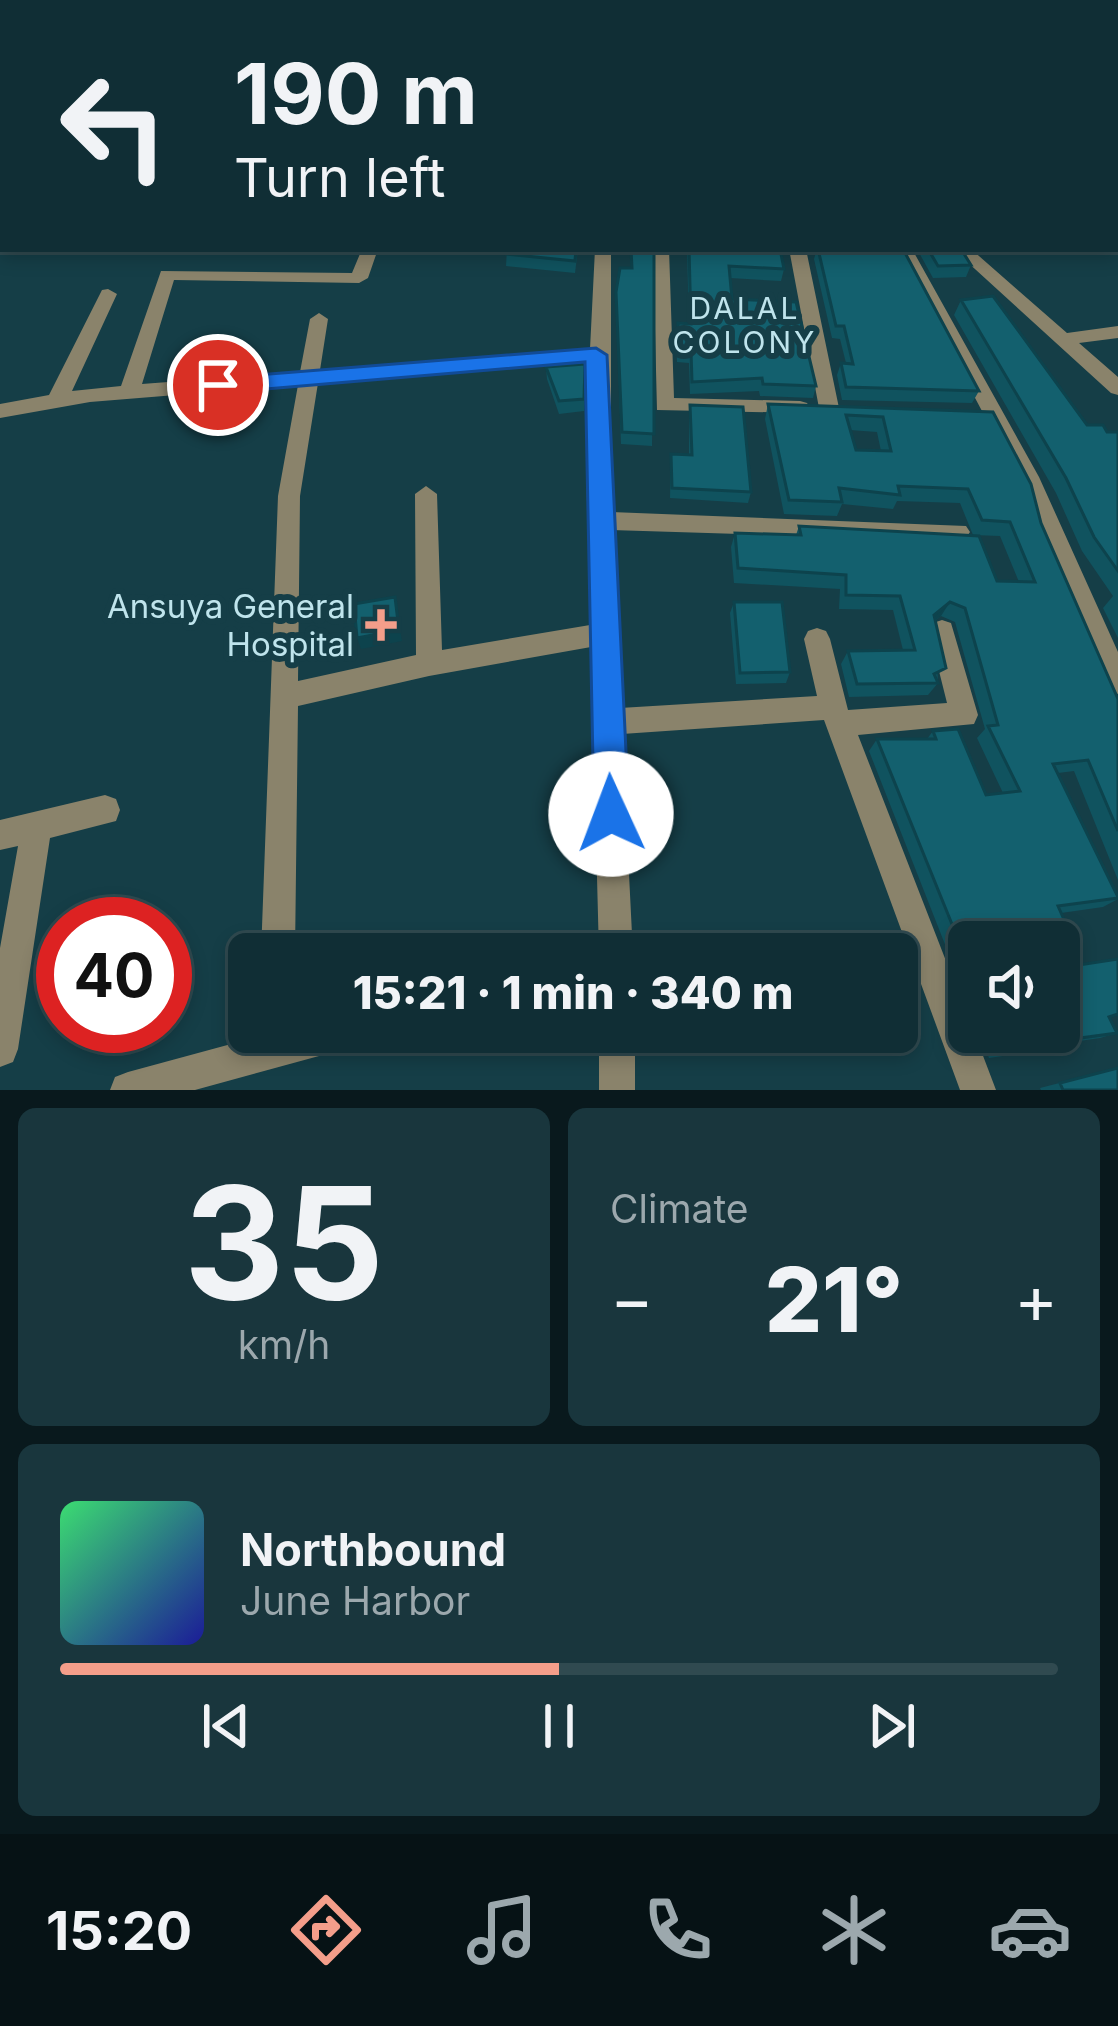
<!DOCTYPE html>
<html lang="en">
<head>
<meta charset="utf-8">
<style>
	:root { --surface:#102e35; --page:#19363d; --text:#f1f3f6; --muted:#9ca8ad; --line:#304a50; --accent:#f49e8a }
	body { margin:0; font-family:Inter,sans-serif; background:var(--page); color:var(--text); height:100vh; display:flex; flex-direction:column; font-size:45px; white-space:nowrap }
	* { box-sizing:border-box; margin:0 }
	p { font-size:39px; color:var(--muted) }
	.icon { flex:none; width:66px; height:66px; fill:none; stroke:currentColor; stroke-width:2; stroke-linecap:round; stroke-linejoin:round }
	.map { position:relative; height:1090px; overflow:hidden }
	.sheet { display:flex; flex-direction:column; gap:18px; padding:18px; background:#09191d; flex:1 }
	.sheet>* { flex:none }
	.banner { position:absolute; left:0px; top:0px; width:1119px; height:252px; box-shadow:0 6px 18px #0003,0 0 0 3px var(--line); background:#102e35; color:var(--text); overflow:hidden }
	.buttons { position:absolute; left:948px; top:921px; display:grid; gap:24px }
	.buttons a { display:grid; place-items:center; width:132px; height:132px; border-radius:18px; background:var(--surface); box-shadow:0 6px 18px #0003,0 0 0 3px var(--line); font-size:60px }
	.speed { position:absolute; left:36px; top:897px; display:flex; gap:24px; font-size:60px; font-weight:700; text-align:center }
	.speed>* { display:grid; place-content:center; width:156px; height:156px; border-radius:50%; background:var(--surface); box-shadow:0 6px 18px #0003,0 0 0 3px var(--line); line-height:1 }
	.speed .limit { border:18px solid #d22; background:#fff; color:#111 }
	.pin { position:absolute; display:grid; place-items:center; width:102px; height:102px; color:#fff; margin:-51px; border:6px solid #fff; border-radius:50%; box-shadow:0 3px 12px #0007 }
	.me { position:absolute; width:132px; margin:-66px; rotate:358deg; stroke-linejoin:round; filter:drop-shadow(0 0 9px #0008) }
	.turn { display:flex; align-items:center; gap:42px; height:252px; padding:0 36px; font-size:54px }
	.turn .icon { width:156px; height:156px; stroke-width:2.5 }
	.turn b { display:block; font-size:84px; line-height:102px }
	.big { font-size:90px; font-weight:800; line-height:1.1 }
	.sheet .card { flex:1; display:flex; flex-direction:column; justify-content:center; gap:18px; min-width:0; padding:0 42px; border-radius:18px; background:var(--page) }
	.sheet .dial { align-items:center; gap:0 }
	.dial b { font-size:156px; line-height:1 }
	.song { display:flex; align-items:center; gap:36px }
	.cover { width:144px; height:144px; border-radius:18px; background:linear-gradient(135deg,hsl(140 70% 55%),hsl(240 70% 35%)) }
	.played { height:12px; border-radius:6px; background:linear-gradient(90deg,var(--accent) 50%,var(--line) 50%) }
	.keys { display:flex; justify-content:space-around; direction:ltr }
	.heat { display:flex; justify-content:space-between; align-items:center; font-size:66px; direction:ltr }
	.sheet .tiles { flex:1; display:grid; gap:18px; grid-template-columns:1fr 1fr }
	.card:last-child { grid-column:span 2 }
	.trip { position:absolute; left:228px; top:933px; width:690px; height:120px; border-radius:18px; background:var(--surface); box-shadow:0 6px 18px #0003,0 0 0 3px var(--line); font-weight:800; line-height:120px; text-align:center }
	.tabs { display:flex; height:192px; justify-content:space-around; align-items:center; background:#061215; color:var(--muted) }
	.tabs .icon { width:84px; height:84px }
	.tabs .selected { color:var(--accent) }
	.tabs b { font-size:54px; color:var(--text) }
	.map>svg:first-child { display:block }
	.lines { fill:none; stroke-linecap:round; stroke-linejoin:round }
	.minor { fill:#8a836b; fill-rule:evenodd }
	.major { fill:#ddce9c; fill-rule:evenodd }
	.wall { fill:#10535f; fill-rule:evenodd }
	.shaded-wall { fill:#0d434d }
	.building { fill:#13606e; stroke:#0d434d; stroke-width:3; fill-rule:evenodd }
	.route { fill:#1a73e8; stroke:#114b97; stroke-width:3 }
	.poi-dot { fill:#f49e8a; stroke:#153e47; stroke-width:4.5 }
	.labels { text-anchor:middle; stroke-width:12; stroke-linejoin:round; paint-order:stroke }
	.far-neighbourhood-label { font-size:30px; letter-spacing:3px; fill:#bfe4ec; stroke:#153e47 }
	.poi-label { font-size:33px; fill:#bfe4ec; stroke:#153e47; text-anchor:end }
</style>
</head>
<body>
<div class="map">
<svg width="1118" height="1090" viewBox="0 0 1118 1090">
	<rect width="100%" height="100%" fill="#153e47"/>
	<g class="lines">
		<path class="minor" d="M60 0H132L134 2 65 3Z
			M801 0H813L815 3H803Z
			M0 32H3V40H0Z
			M1116 47H1118V55H1116Z
			M0 49H3V57H0Z
			M1116 81 1118 82V91L1116 90Z
			M1116 133H1118V141H1116Z
			M1116 158H1118V167H1116Z
			M0 193 3 194 1 203H0Z
			M0 227H3V237H0Z
			M1116 227 1118 228V238L1116 237Z
			M362 249H378L368 278 359 283 174 280 142 384 300 372 310 319 319 313 328 319 320 370 590 349 595 249H611V512L966 526 970 532 966 538 958 541 611 530 620 708 817 696 804 639 808 631 817 628 826 631 830 639 848 710 947 703 929 631 933 623 942 620 951 623 978 715 974 724 858 735 969 1020V1032H974L996 1090H960L824 720 622 734 633 954H599L591 647 429 676 298 706 295 954H261L278 496 298 385 90 402 0 418V404L49 395 102 290 108 289 117 294 72 391 121 386 161 271 352 273ZM590 362 586 461 590 625 442 650 437 494 426 486 415 494 416 655 298 681 300 496 318 383Z
			M653 249H669L674 398 800 401 807 403 810 408 807 413 657 410Z
			M745 249H878L870 254H807L839 408 836 413H822L819 408 790 254H753Z
			M896 249H912L1039 477 1118 652V694L1108 691 1017 477Z
			M953 249H971L1067 333 1118 326V338L1079 343 1118 377V395L1111 393Z
			M105 795 116 799 120 810 116 821 50 838 18 1049 13 1062 0 1067V948L18 846 0 850V820Z
			M275 1032H359L354 1045 341 1050 195 1090H110L115 1077 128 1072Z
			M599 1032H635V1090H599Z"/>
		<path class="major" d="M963 0H981L983 3H965Z
			M3 55V67L0 68V56Z
			M1116 86 1118 87V98L1116 97Z"/>
	</g>
	<path class="wall" d="M507 249H578L575 273 506 266Z
		M630 249H654L652 446 621 444 616 304V292L631 268Z
		M687 249H780L784 269 781 281 730 278 732 299 816 386 813 398 760 396 759 391 690 394 689 363 677 362 676 336 678 323 689 324Z
		M817 249H903L979 391 972 403 842 400 837 375 841 363H846L840 339 832 338 814 259Z
		M917 249H961L971 265 966 277 933 278Z
		M961 300 1087 425 1107 432H1118V638L1103 608 1113 596 1082 551 1056 493 954 315Z
		M585 364 584 411 559 414 547 379 546 367Z
		M768 404 993 412 1118 699V880L1074 771 1058 773 1118 899 1103 907 1061 913 1070 933 1054 941 1046 942H969V950L948 952 869 751 877 739H927L933 731 986 795 1003 793 977 738 985 729 955 622 941 616 935 621 938 683 928 695 849 697 841 664 848 651 903 650 893 610 839 609 840 589 734 583 731 547 735 533 796 535 799 526 997 581 1019 582 1000 536 973 535 960 503 897 501 893 509 842 504 837 516 784 514 765 419ZM850 430 877 432 881 451 856 450Z
		M690 405 751 492 748 503 670 498 671 454 689 455V416Z
		M734 602 790 672 786 683 736 684 730 613Z
		M1118 959V1015L1109 1018 1117 1033 1100 1038 1052 1045 1038 1051 989 1058 979 1032H1059Z
		M969 983V1008L961 987Z
		M1118 1068V1090H1041L1040 1088Z"/>
	<path class="shaded-wall" d="M80 0H94L95 3H67Z
		M395 597 402 641 361 649 357 638Z
		M950 602 941 616 925 629 934 615Z"/>
	<path class="building" d="M45 0H80L67 3H41Z
		M353 0H579L580 3H352Z
		M624 0H802L804 3H625Z
		M507 249H576L575 261 506 254Z
		M631 249H654V434L622 432 616 292 620 268H632Z
		M689 249H780L784 269 729 266 732 299 796 302 816 386 763 384 762 378 692 382 691 351 679 350 678 323 691 324Z
		M818 249H903L979 391 846 387 841 363 853 364 844 326H836Z
		M928 249H961L971 265 938 266Z
		M993 296 1087 425H1103L1107 432H1118V571L1094 537 1066 478 961 300Z
		M585 364 584 399 559 401 546 367Z
		M768 404 993 412 1031 484 1041 523 1118 699V831L1088 760 1053 764 1118 897V898L1058 906 1070 933 960 944 877 739H936L933 731 958 729 986 795 1020 791 988 726 998 725 965 608 950 602 934 615 946 668 934 674 938 683 857 684 848 651 915 650 900 596 846 595V575L738 568 735 533 801 535 799 526 979 536 997 581 1035 582 1010 522 982 520 968 489 898 486 900 495 839 488 842 502 789 500ZM846 415 883 417 891 451 856 450Z
		M690 405 743 407 751 492 672 488 671 454 692 455Z
		M395 597 399 630 357 638 354 604Z
		M734 602H782L790 672 740 673Z
		M1118 959V1014L1109 1017 1117 1033 1051 1042 1053 1046 1002 1054 993 1032H1059V968Z
		M1118 1068V1090H1063L1060 1083Z"/>
	<path class="route" d="M596 348 607 355 629 814 624 827 611 832 599 827 594 814 585 362 218 393 207 385 218 378Z"/>
	<path class="poi-dot" d="M375 607h12v12h12v12h-12v12h-12v-12h-12v-12h12z"/>
	<g class="labels">
		<g class="far-neighbourhood-label">
			<text x="745" y="319">DALAL<tspan x="745" dy="34">COLONY</tspan></text>
		</g>
		<g class="poi-label">
			<text x="354" y="618">Ansuya General<tspan x="354" dy="38">Hospital</tspan></text>
		</g>
	</g>
</svg>
<div class="buttons">
<a><svg class="icon" aria-label="sound" viewBox="0 0 24 24"><path d="M4 9h4l5-4v14l-5-4H4zM17 9q2 3 0 6"/></svg></a>
</div>
<div class="speed"><div class="limit">40</div></div>
<div class="pin" style="left:218px;top:385px;background:#d93025"><svg class="icon" aria-label="arrive" viewBox="0 0 24 24"><path d="M6 21V4h12l-3 4 3 4H6"/></svg></div>
<svg class="me" style="left:611px;top:814px" viewBox="-20 -20 40 40"><circle r="19" fill="#fff"/><path d="M0-13L10 11 0 6-10 11z" fill="#1a73e8"/></svg>
<div class="trip">15:21 · 1 min · 340 m</div>
<div class="banner">
<div class="turn"><svg class="icon" aria-label="left" viewBox="0 0 24 24"><path d="M17 20v-9H6M10 6l-5 5 5 5"/></svg><div><b>190 m</b>Turn left</div></div>
</div>
</div>
<section class="sheet">
<div class="tiles">
<div class="card dial"><b>35</b><p>km/h</p></div>
<div class="card"><p>Climate</p>
<div class="heat"><a>−</a><b class="big">21°</b><a>+</a></div>
</div>
<div class="card">
<div class="song"><i class="cover"></i><div><b>Northbound</b><p>June Harbor</p></div></div>
<div class="played"></div>
<div class="keys"><svg class="icon" aria-label="previous" viewBox="0 0 24 24"><path d="M18 5L8 12l10 7zM5 5v14"/></svg><svg class="icon" aria-label="pause" viewBox="0 0 24 24"><path d="M8 5v14M16 5v14"/></svg><svg class="icon" aria-label="next" viewBox="0 0 24 24"><path d="M6 5l10 7-10 7zM19 5v14"/></svg></div>
</div>
</div>
</section>
<nav class="tabs">
<b>15:20</b>
<svg class="icon selected" aria-label="directions" viewBox="0 0 24 24"><path d="M12 3l9 9-9 9-9-9zM9 14v-3h6M13 9l2 2-2 2"/></svg>
<svg class="icon" aria-label="music" viewBox="0 0 24 24"><path d="M9 18V5l10-2v13"/><circle cx="6" cy="18" r="3"/><circle cx="16" cy="16" r="3"/></svg>
<svg class="icon" aria-label="phone" viewBox="0 0 24 24"><path d="M5 4h4l2 5-3 2q2 4 5 5l2-3 5 2v4C11 20 4 13 5 4z"/></svg>
<svg class="icon" aria-label="climate" viewBox="0 0 24 24"><path d="M12 3v18M4 7l16 10M4 17L20 7"/></svg>
<svg class="icon" aria-label="car" viewBox="0 0 24 24"><path d="M5 17H2v-5l4-1 3-4h7l3 4 3 1v5h-3M9 17h6M6 11h13"/><circle cx="7" cy="17" r="2"/><circle cx="17" cy="17" r="2"/></svg>
</nav>
</body>
</html>
